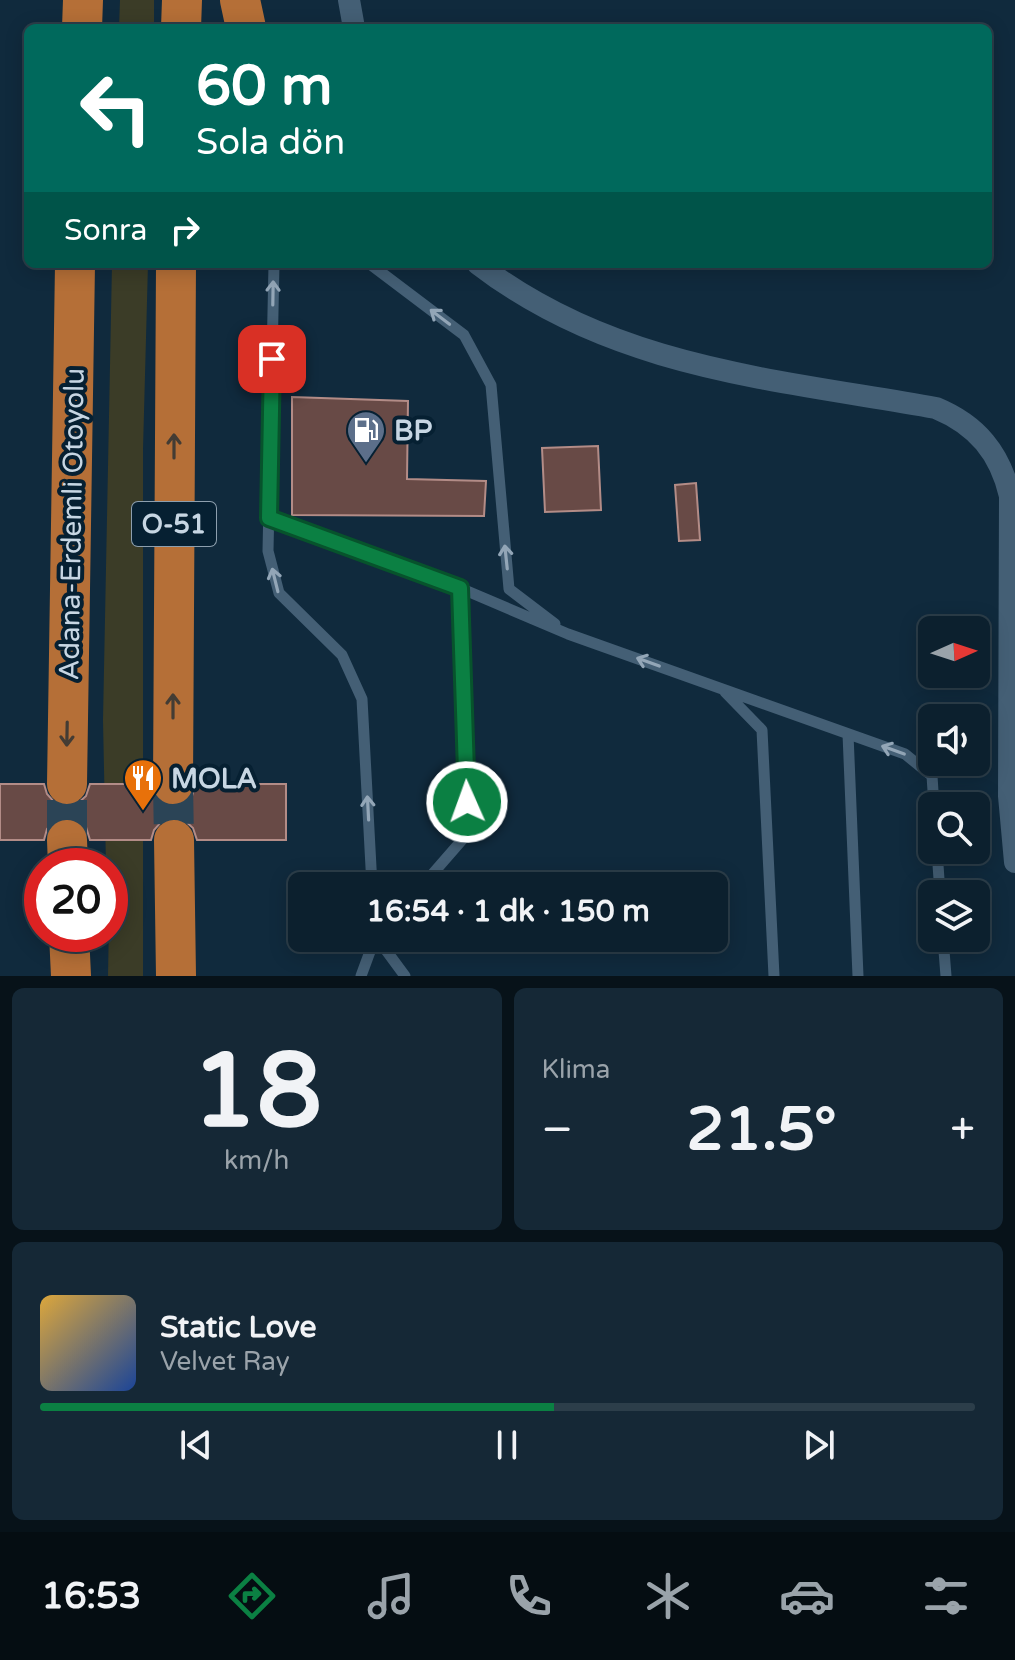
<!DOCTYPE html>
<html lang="tr">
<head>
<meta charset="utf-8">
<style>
	:root { --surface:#0c202e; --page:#152836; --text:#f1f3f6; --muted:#9aa3aa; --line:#2c3e4a; --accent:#0b8043 }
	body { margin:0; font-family:"Varela Round",sans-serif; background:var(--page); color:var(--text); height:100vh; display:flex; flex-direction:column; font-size:30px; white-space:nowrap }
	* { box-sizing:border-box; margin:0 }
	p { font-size:26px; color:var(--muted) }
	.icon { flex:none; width:44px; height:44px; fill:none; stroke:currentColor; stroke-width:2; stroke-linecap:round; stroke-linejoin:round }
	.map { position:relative; height:976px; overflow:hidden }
	.details { display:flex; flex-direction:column; gap:12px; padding:12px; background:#071219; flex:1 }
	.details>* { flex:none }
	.banner { position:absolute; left:24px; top:24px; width:968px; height:244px; border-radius:12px; box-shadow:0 4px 20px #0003,0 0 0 2px var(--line); background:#00695c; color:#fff; overflow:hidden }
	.needle { width:52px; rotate:87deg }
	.buttons { position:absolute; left:918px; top:616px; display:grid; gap:16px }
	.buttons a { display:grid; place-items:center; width:72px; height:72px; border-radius:12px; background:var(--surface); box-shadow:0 4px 20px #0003,0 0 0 2px var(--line); font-size:40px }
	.speed { position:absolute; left:24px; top:848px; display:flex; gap:16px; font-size:40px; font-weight:700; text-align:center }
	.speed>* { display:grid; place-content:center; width:104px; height:104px; border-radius:50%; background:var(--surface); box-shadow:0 4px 20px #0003,0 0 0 2px var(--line); line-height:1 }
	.speed .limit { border:12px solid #d22; background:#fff; color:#111 }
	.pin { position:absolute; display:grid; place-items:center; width:68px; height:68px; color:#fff; margin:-34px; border-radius:16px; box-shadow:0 4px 12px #0006 }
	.me { position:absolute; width:88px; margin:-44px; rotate:358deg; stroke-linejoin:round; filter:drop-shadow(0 0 6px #0008) }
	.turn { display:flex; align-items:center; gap:28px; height:168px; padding:0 40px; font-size:36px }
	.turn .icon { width:104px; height:104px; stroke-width:2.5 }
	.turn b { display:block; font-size:56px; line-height:68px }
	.then { display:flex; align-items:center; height:76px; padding:0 40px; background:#0003; gap:16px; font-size:30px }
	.big { font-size:60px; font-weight:700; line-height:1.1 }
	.details .tile { flex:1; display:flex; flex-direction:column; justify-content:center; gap:12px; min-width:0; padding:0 28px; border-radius:12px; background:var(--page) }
	.details .dial { align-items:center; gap:0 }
	.dial b { font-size:104px; line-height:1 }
	.song { display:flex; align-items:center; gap:24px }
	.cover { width:96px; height:96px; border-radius:12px; background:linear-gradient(135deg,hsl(40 70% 55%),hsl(220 70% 35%)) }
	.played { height:8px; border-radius:4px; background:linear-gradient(90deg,var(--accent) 55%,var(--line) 55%) }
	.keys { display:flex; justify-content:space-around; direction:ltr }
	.heat { display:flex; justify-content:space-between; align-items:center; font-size:44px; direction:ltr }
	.details .tiles { flex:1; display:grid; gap:12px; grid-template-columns:1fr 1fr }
	.tile:last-child { grid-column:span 2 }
	.trip { position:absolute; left:288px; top:872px; width:440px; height:80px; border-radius:12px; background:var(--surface); box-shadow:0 4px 20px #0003,0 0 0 2px var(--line); font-weight:700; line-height:80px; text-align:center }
	.menu { display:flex; height:128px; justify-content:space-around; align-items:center; background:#050d12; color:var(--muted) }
	.menu .icon { width:56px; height:56px }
	.menu .active { color:var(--accent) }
	.menu b { font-size:36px; color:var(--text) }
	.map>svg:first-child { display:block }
	.green { fill:#3b3c27 }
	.building { fill:#684a46; stroke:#b38c87; stroke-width:2 }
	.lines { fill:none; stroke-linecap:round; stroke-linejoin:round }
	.motorway-tunnel { stroke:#2b4456; stroke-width:40; stroke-dasharray:40 20; stroke-linecap:butt }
	.service { stroke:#445f75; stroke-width:11 }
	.minor { stroke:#445f75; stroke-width:22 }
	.motorway { stroke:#b56f37; stroke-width:40 }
	.oneway { stroke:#93a6b7 }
	.oneway2 { stroke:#433c34 }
	.route-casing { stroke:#07532c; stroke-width:20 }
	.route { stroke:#0b8043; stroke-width:14 }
	.labels { text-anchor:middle; stroke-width:8; stroke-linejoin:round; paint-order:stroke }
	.shield { fill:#062032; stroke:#8d9fae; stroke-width:2 }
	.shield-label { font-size:26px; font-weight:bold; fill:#c7d6e3 }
	.poi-label { font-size:28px; font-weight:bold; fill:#c7d6e3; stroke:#062032; text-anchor:start }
	.street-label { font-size:28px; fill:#c7d6e3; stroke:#062032 }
</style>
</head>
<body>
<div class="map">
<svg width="1015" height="976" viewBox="0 0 1015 976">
	<rect width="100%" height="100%" fill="#102a3d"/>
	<path class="green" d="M120 0H154V28H119Z
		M112 264H148L143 449V976H108L110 866H106L103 720Z"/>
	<path class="building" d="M292 397 408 401 407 479 486 481 484 516 292 515Z
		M598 446 601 510 545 512 542 448Z
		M696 483 700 540 679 541 675 485Z
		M0 784H44L47 794 55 803 67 807 77 804 86 796 90 784H150L153 795 161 803 174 807 185 804 192 796 196 784H286V840H197L193 828 184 820 174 817 162 821 154 830 151 840H90L86 827 77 819 67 817 54 821 47 829 44 840H0Z"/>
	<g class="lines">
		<path class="motorway-tunnel" d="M173 784 174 840
			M67 840V784"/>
		<path class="service" d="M274 264 268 551 279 593 342 655 362 699 372 886
			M370 264 464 335 491 385 509 589 555 624
			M269 518 460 588 568 634 905 754 932 776 934 806
			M725 692 762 730 774 976
			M848 734 858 976
			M937 850 940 894
			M422 886 469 832 460 588
			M377 938 405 976
			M943 938 946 976
			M361 976 375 938"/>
		<path class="minor" d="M349 0 354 28
			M478 264C613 368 774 379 936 408 977 425 1000 453 1010 496L1009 796 1015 862"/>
		<path class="motorway" d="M240 0 246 28
			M82 28 83 0
			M181 28 182 0
			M67 784 75 264
			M173 784 176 264
			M67 840 68 866
			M174 840 176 976
			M69 934 71 976"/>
	</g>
	<defs><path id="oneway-shaft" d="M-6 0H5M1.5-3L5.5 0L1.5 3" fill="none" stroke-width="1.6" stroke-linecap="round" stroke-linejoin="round" transform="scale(2)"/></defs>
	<g class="oneway">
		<use href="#oneway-shaft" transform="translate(273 293) rotate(-89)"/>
		<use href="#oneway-shaft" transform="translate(440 317) rotate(-143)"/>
		<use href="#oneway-shaft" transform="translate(506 557) rotate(-96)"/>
		<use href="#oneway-shaft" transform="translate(275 580) rotate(-104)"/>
		<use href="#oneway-shaft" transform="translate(648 662) rotate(-160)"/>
		<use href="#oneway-shaft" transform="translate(893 750) rotate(-160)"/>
		<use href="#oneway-shaft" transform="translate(368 808) rotate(-93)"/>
	</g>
	<g class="oneway2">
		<use href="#oneway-shaft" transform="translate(174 446) rotate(-90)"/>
		<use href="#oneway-shaft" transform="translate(173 706) rotate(-90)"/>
		<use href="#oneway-shaft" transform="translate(67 734) rotate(91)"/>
	</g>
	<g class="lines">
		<defs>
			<path id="route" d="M272 359 269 518 460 588 467 802"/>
		</defs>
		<use href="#route" class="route-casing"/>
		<use href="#route" class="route"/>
	</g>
	<defs>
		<symbol id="fuel-pin" viewBox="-11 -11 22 30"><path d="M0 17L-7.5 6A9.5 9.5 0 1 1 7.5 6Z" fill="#5c6f8a" stroke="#062032"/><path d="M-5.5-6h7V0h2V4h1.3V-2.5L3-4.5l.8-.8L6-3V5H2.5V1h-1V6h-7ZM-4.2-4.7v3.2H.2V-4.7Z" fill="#fff"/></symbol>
		<symbol id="restaurant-pin" viewBox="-11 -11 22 30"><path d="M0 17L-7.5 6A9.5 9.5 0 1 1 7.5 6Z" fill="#e8710a" stroke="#062032"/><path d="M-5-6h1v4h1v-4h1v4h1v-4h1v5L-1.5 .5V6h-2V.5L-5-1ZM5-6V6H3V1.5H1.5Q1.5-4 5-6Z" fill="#fff"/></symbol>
	</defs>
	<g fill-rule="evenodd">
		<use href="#fuel-pin" x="344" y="408" width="44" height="60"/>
		<use href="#restaurant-pin" x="121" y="756" width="44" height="60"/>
	</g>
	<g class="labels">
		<rect class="shield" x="132" y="502" width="84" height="44" rx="6"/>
		<g class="shield-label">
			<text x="174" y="533">O-51</text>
		</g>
		<g class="poi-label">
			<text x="394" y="440">BP</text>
			<text x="171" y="788">MOLA</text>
		</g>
		<g class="street-label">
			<text transform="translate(71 524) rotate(-89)" y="10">Adana-Erdemli Otoyolu</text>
		</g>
	</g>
</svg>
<div class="buttons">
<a><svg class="needle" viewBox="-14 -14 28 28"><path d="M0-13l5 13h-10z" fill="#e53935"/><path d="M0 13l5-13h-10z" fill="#9aa3aa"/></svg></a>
<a><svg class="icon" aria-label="sound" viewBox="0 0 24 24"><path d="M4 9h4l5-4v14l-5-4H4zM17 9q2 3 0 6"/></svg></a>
<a><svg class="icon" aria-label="search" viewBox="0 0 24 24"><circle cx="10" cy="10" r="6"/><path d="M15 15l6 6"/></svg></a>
<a><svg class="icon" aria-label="layers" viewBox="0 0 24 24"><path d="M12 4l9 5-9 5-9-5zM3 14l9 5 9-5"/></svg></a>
</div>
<div class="speed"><div class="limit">20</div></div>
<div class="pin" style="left:272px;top:359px;background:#d93025"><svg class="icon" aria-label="arrive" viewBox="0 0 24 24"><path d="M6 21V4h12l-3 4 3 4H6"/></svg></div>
<svg class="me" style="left:467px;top:802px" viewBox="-20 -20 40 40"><circle r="17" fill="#0b8043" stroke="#fff" stroke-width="3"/><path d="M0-11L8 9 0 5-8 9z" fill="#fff"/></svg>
<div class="trip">16:54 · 1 dk · 150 m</div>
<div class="banner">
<div class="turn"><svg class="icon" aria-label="left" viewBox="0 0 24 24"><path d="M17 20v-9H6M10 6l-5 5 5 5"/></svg><div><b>60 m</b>Sola dön</div></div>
<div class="then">Sonra<svg class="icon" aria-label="right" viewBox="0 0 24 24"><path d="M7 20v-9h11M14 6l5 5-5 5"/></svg></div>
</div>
</div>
<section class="details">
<div class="tiles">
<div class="tile dial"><b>18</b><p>km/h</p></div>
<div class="tile"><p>Klima</p>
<div class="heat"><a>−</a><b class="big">21.5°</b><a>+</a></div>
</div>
<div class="tile">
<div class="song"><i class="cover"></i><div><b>Static Love</b><p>Velvet Ray</p></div></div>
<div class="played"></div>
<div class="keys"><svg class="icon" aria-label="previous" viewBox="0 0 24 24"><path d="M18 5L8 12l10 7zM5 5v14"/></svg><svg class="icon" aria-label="pause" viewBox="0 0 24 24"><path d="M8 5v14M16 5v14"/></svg><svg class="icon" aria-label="next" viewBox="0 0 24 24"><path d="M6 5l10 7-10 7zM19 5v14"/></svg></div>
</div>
</div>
</section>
<nav class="menu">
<b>16:53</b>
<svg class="icon active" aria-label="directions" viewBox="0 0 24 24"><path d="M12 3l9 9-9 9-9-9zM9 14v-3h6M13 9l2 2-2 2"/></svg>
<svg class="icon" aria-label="music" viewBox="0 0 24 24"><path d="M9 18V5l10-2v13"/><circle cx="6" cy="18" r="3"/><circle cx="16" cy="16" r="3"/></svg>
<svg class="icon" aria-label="phone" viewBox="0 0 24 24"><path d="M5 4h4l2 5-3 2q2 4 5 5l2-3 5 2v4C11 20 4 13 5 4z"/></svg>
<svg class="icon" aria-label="climate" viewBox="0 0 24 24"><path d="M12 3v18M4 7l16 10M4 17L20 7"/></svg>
<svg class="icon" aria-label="car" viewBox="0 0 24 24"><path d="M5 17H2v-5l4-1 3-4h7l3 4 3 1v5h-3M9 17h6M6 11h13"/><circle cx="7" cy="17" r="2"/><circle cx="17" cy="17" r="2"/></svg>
<svg class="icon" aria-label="filters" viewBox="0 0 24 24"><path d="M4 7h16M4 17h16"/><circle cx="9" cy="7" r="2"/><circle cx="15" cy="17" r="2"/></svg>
</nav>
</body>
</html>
